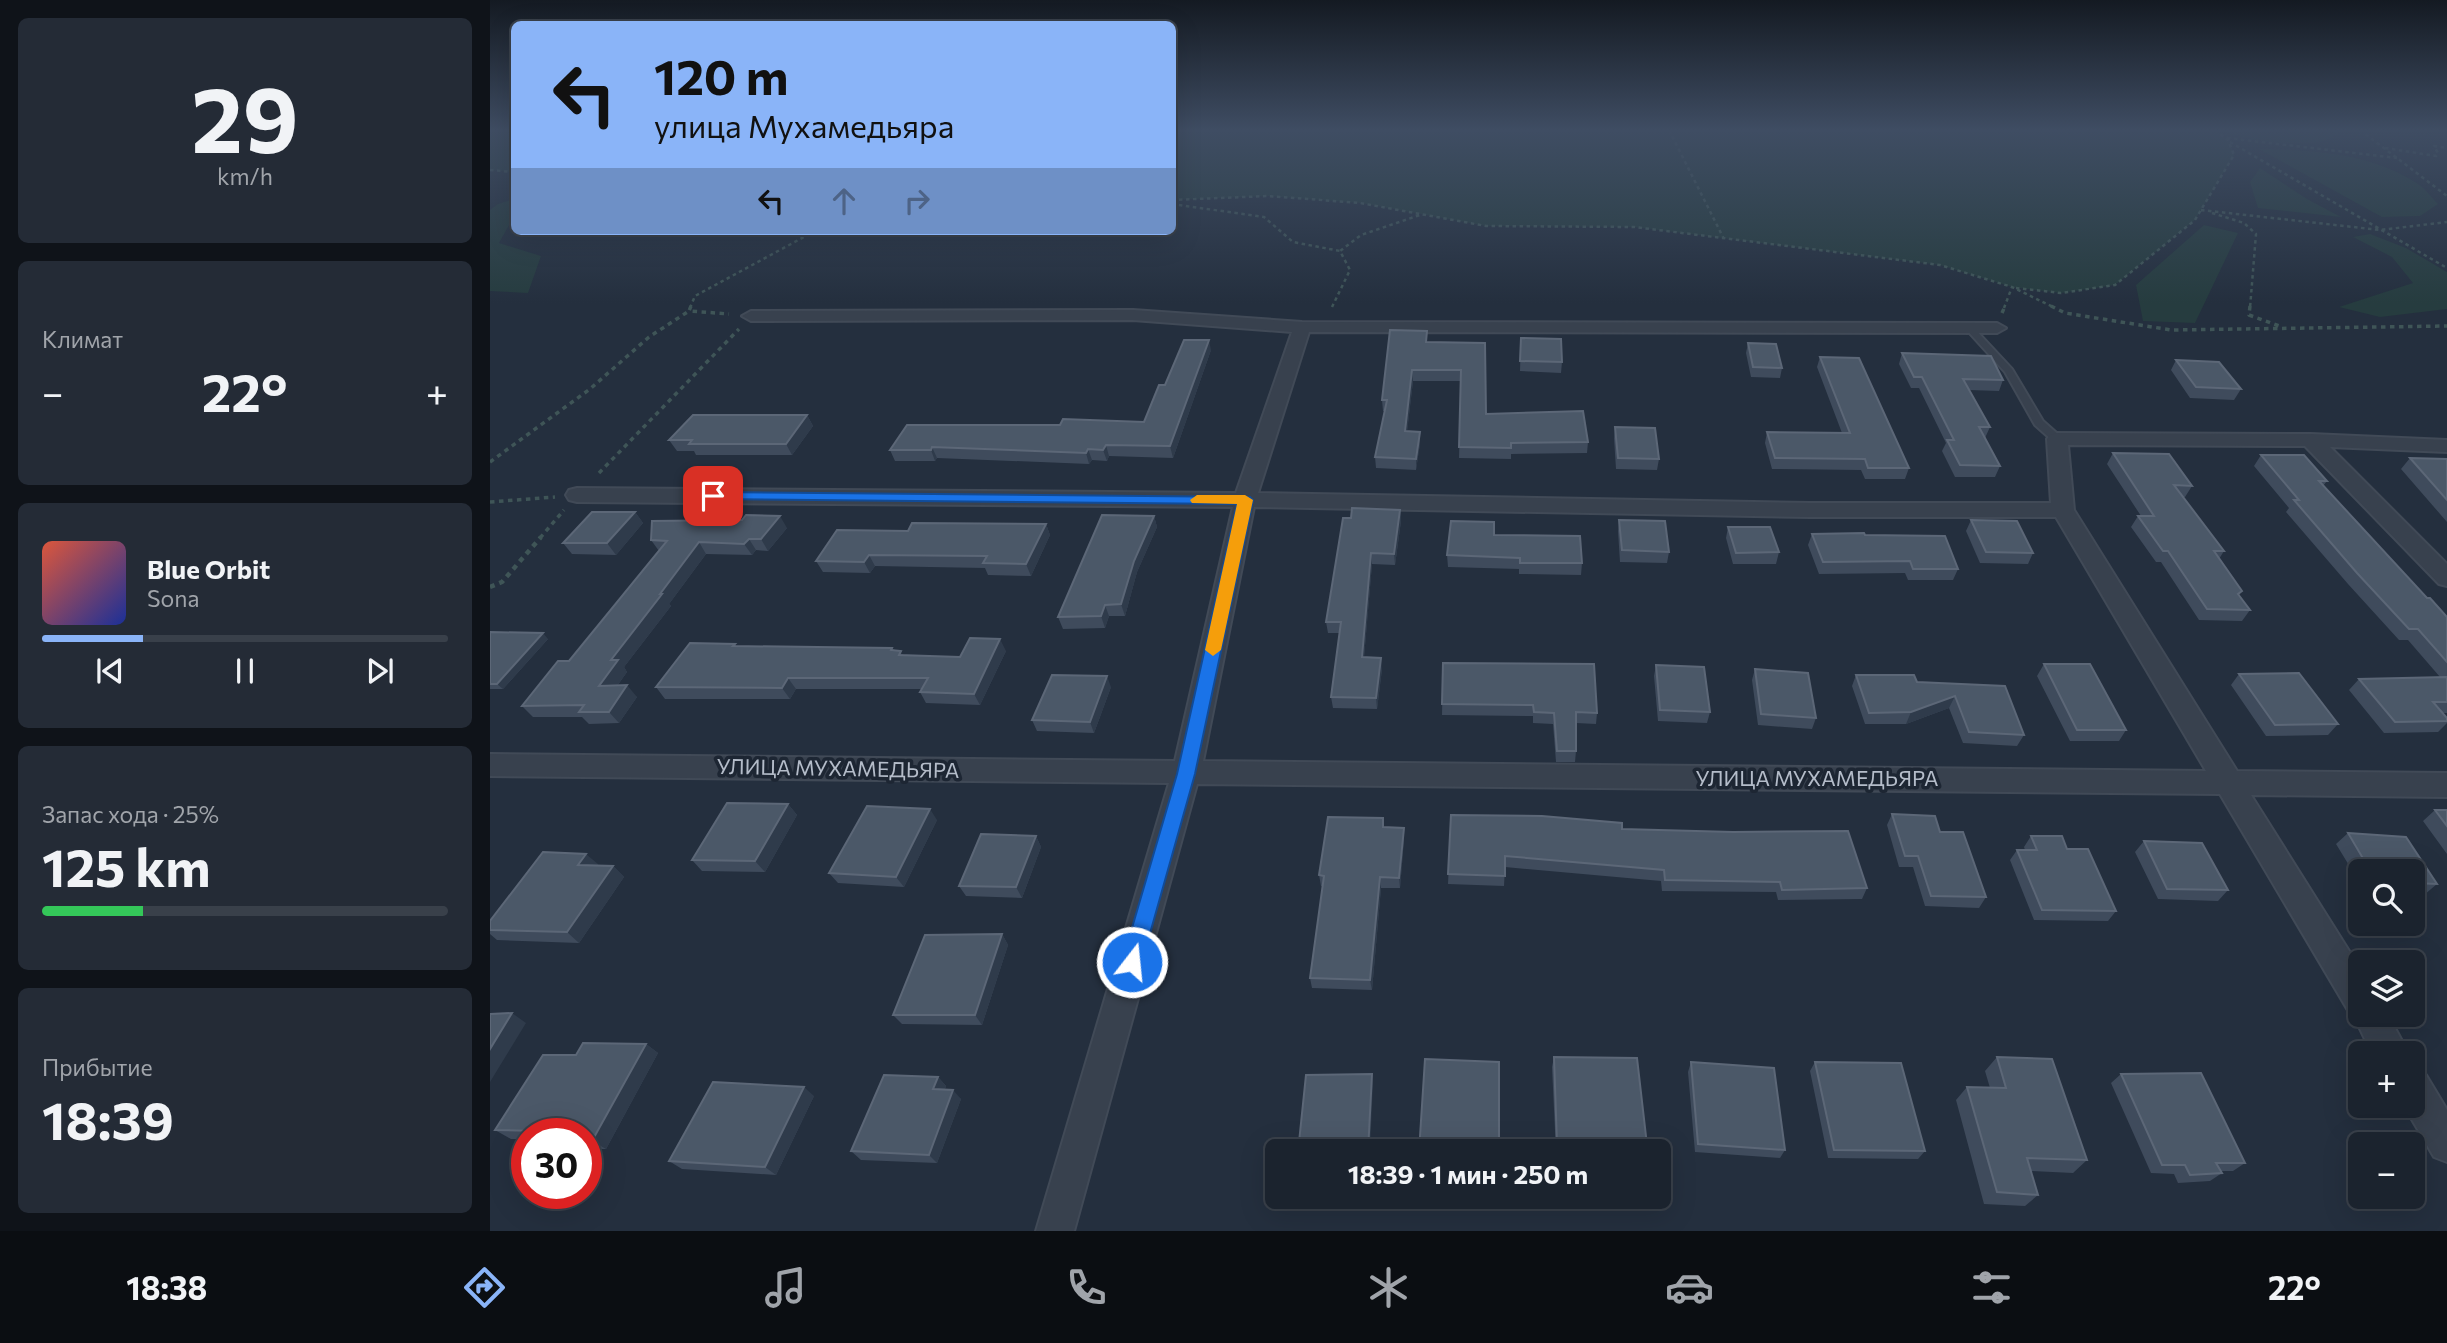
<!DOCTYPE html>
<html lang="ru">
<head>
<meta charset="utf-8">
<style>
	:root { --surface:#1b232e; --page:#242b36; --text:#f1f3f6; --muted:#a0a4aa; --line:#39404a; --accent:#8ab4f8 }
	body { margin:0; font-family:Commissioner,sans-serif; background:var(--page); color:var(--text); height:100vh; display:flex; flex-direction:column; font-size:26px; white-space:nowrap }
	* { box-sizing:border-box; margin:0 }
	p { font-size:23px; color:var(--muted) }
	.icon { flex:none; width:38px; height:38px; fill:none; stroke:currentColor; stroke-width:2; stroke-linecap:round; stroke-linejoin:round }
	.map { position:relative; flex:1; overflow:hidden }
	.sheet { display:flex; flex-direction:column; gap:18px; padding:18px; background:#0f1319; width:490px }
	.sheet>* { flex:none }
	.hud { position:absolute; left:21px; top:21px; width:665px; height:214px; border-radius:10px; box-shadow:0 7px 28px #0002,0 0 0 2px var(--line); background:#8ab4f8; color:#111; overflow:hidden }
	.controls { position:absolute; left:1858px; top:859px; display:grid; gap:14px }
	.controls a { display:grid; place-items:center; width:77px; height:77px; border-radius:10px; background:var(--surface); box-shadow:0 7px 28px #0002,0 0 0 2px var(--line); font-size:35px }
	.speed { position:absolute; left:21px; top:1118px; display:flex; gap:14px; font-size:35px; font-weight:700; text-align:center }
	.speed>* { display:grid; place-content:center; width:91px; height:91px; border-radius:50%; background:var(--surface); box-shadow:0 7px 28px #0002,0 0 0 2px var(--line); line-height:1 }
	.speed .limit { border:10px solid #d22; background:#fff; color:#111 }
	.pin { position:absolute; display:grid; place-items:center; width:60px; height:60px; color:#fff; margin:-30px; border-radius:14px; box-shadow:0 4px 10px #0006 }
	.me { position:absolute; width:77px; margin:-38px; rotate:16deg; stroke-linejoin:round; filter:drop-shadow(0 0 5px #0008) }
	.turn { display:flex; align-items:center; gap:24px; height:147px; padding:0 28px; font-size:32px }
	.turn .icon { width:91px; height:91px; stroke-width:2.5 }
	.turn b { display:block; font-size:49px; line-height:60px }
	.lanes { display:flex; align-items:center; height:66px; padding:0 28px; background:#0003; justify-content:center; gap:35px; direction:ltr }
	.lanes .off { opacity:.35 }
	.big { font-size:52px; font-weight:700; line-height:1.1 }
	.sheet .widget { flex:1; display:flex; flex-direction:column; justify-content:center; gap:10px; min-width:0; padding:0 24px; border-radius:10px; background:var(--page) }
	.sheet .dial { align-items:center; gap:0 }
	.dial b { font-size:91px; line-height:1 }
	.song { display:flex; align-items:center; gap:21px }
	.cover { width:84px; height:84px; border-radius:10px; background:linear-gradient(135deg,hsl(10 70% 55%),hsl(230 70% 35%)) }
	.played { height:7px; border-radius:4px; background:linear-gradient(90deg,var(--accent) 25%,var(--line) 25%) }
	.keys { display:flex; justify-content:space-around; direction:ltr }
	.heat { display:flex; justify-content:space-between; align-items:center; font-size:38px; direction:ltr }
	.charge { height:10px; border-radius:5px; background:linear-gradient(90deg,#34c759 25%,var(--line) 0) }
	.trip { position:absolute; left:775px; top:1139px; width:406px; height:70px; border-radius:10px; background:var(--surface); box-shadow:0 7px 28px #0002,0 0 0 2px var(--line); font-weight:700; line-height:70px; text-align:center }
	.dock { display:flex; height:112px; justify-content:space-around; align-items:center; background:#0b0e12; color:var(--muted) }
	.dock .icon { width:49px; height:49px }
	.dock .current { color:var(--accent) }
	.dock b { font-size:32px; color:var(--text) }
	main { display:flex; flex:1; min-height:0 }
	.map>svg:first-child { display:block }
	.green { fill:#263c3f }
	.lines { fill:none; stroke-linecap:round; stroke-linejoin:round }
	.service-casing { stroke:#414a57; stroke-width:4 }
	.minor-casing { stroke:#414a57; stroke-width:4 }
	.path-far2 { stroke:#3f5557; stroke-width:2.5; stroke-dasharray:3.5 3.5; stroke-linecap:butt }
	.path-far1 { stroke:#3f5557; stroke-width:3.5; stroke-dasharray:4.5 4.5; stroke-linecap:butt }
	.path { stroke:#3f5557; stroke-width:4.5; stroke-dasharray:5 5; stroke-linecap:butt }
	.service { fill:#38414e; fill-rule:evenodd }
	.minor { fill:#38414e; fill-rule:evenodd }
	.wall { fill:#3f4b5c }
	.shaded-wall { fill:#2f3b4b }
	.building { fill:#4b5868; stroke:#5c6777; stroke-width:2 }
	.route { fill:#1a73e8; stroke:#114b97; stroke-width:2 }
	.slow { fill:#f59e0b }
	.labels { text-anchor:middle; stroke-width:7; stroke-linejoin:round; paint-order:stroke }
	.street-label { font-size:21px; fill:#b4bcc9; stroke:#1d2633 }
</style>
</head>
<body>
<main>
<section class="sheet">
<div class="widget dial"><b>29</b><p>km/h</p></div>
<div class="widget"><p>Климат</p>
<div class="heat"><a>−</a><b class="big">22°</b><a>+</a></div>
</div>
<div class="widget">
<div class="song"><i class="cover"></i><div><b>Blue Orbit</b><p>Sona</p></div></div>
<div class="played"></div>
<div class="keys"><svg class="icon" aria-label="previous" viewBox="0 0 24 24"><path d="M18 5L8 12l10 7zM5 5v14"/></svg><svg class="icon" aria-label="pause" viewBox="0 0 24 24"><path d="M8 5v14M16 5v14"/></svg><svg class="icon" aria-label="next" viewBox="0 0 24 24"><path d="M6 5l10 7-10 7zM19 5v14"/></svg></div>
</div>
<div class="widget"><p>Запас хода · 25%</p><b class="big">125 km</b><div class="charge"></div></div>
<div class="widget"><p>Прибытие</p><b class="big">18:39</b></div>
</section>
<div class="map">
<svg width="1957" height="1231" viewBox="0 0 1957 1231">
	<rect width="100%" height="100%" fill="#242f3e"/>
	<path class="green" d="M0 130H24V172L0 170Z
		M683 130H1722L1738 140 1744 155 1705 220 1625 285 1571 293 1522 287 1450 265 1144 227 996 226 871 203 778 196 683 200Z
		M1735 130H1853C1847 134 1840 139 1833 141 1811 147 1754 142 1735 130Z
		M1769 149C1822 150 1879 153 1925 182 1934 187 1941 197 1948 204L1930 216 1892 217Z
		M1770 168 1817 199 1851 217 1768 208 1760 182Z
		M24 199V216L9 243 51 256 38 293 0 291V210L8 204Z
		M1714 225 1748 233 1705 323 1653 321 1646 285Z
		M1880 234 1916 248 1957 272V309L1890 317 1849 307 1923 283 1902 257 1863 237Z"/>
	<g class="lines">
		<defs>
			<path id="service" d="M1479 325 1482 326 1522 369 1553 421 1571 437V441H1563L1545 425 1515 372 1475 328Z"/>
			<path id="minor" d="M643 310 812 322 1507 323 1516 328 1507 333 819 332 768 493 1320 503H1561L1557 439 1560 435 1567 433 1821 434 1957 440V452L1840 447 1957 564V586L1949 584 1815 446 1578 445 1584 510 1747 771 1957 773V797L1761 795 1871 970V1015H1898L1919 1054H1882L1863 1014 1859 1012 1730 794 707 784 584 1231H546L679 783 0 776V754L685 761 743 507 87 502 79 500 76 495 79 490 87 488 746 493 802 332 643 320 261 321 252 316 261 311ZM764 507 1320 517H1566L1716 771 713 761Z
				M1923 1070 1936 1075 1957 1110V1162L1944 1157 1914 1106H1923Z"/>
		</defs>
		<use href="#service" class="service-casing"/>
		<use href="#minor" class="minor-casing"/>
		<path class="path-far2" d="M1179 130 1234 239
			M1870 130 1957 196
			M1737 138 1907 158
			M1740 142 1957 268
			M1895 148 1946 156 1948 153 1944 146 1957 148
			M0 170 24 172
			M682 200 778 196 870 203 996 226 1144 227 1450 265 1522 287 1565 308
			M682 204 774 217 803 242 850 251
			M1711 210 1890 230 1957 222
			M1722 213 1754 223 1766 234 1760 308
			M1526 288 1571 293 1625 285 1705 220 1744 155 1738 140 1725 130
			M842 307 860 270 850 251 871 235 930 215
			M200 308 205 296 325 231
			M1514 308 1522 287"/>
		<path class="path-far1" d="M201 306 199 311 239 314
			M1561 306 1575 313 1681 330 1957 326
			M1760 306 1759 315 1792 327
			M1512 313 1515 306
			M0 462 100 389 159 337 199 311
			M109 473 249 329
			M0 502 65 497
			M50 538 74 510"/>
		<path class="path" d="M0 587 12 582 51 537"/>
		<use href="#service" class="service"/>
		<use href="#minor" class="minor"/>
	</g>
	<path class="wall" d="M1031 338 1072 362 1071 373 1030 371Z
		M937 342 995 343 996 414 1098 442 1097 453 1021 454V459L969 458 971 381H923L917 431 930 432V443L926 470 886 468 885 457 895 411H893L892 400Z
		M1258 343 1292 368 1290 378 1261 377 1256 353Z
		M721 350 683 458 619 456 617 461 602 460 599 464 447 458 445 461H405L400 450 654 422 675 385Z
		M1412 353 1513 380 1509 391 1479 390 1500 427 1495 438 1510 466 1505 477H1465L1452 451 1456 443 1429 388H1421L1409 364Z
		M1330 357 1419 468 1415 479H1375L1371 470 1282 469 1275 443 1277 432 1352 433 1327 367Z
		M1686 360 1751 389 1744 400 1700 398 1681 370Z
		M317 415 323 426 302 455H206L204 451H187L179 440Z
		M1125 427 1169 459 1167 470 1126 469 1124 438Z
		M1623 453 1702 486 1695 497H1693L1734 551 1729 559 1752 591 1749 595 1760 610 1752 621 1709 620 1671 562H1666L1641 527 1648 516H1651L1617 464Z
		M1771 455 1837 481 1833 486 1937 598 1957 617V713H1953L1957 718V723L1948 732 1894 733 1859 690 1869 679 1950 677 1918 640H1909L1858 584 1796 512 1799 508 1764 466Z
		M1920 458 1957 459V522L1911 469Z
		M910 510 911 521 905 565 882 564 874 657 892 669 887 709 843 708 841 697 850 633H838L836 622 861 518Z
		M145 512 153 523 126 555 82 554 73 543Z
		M664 516 667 527 647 572 635 616H619L615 628 573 629 568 617Z
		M1129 520 1179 552 1177 563 1130 562 1128 531Z
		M1481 520 1543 553 1538 564 1490 563 1476 531Z
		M556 524 560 535 541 576 498 575 495 568 385 566 380 573 333 572 326 561 418 531Z
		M1238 527 1289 552 1286 564H1243L1236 538Z
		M297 528 278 551 266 550 262 555 216 554 179 604 181 606 134 667 137 672 127 686 147 697 129 723 99 724 92 717H43L32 706 79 661 169 551 161 540Z
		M1322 534 1375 535 1468 569 1463 580H1418L1415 573 1329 574 1318 545Z
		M1004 535 1092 563 1091 575 1029 574V569L958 567 957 555Z
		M0 632 58 639 13 689H0Z
		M245 644 246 646 402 648 404 650 414 655 470 657 516 651 490 705 436 703 430 692 432 689H306L300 699H175L166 687Z
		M953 663 1107 713 1106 724 1086 723V751L1085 762H1066L1063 724 1043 723V716L952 715Z
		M1554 664 1636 730 1629 741H1580L1547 676Z
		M1166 665 1220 712 1217 723 1168 721 1164 676Z
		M1265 669 1326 718 1322 729 1268 725 1262 680Z
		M1749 674 1848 724 1838 735 1776 736 1741 685Z
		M1366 675 1427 682 1515 686 1534 735 1527 746 1473 743 1459 708 1416 724H1375L1362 686Z
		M621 687 604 733 547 731 542 720Z
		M298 804 307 815 275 872 212 871 202 860Z
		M1945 810H1957V854L1933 821Z
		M1402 814 1450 832 1496 897 1489 908 1435 906 1423 867H1409L1397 825Z
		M961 815 1132 829 1377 888 1372 899 1288 900 1286 892 1172 891 1171 881 1015 867 1014 886 958 884Z
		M893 818 894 827 914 839 910 888H891L882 990 822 988 820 978 833 886H831L829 875Z
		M447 820 414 887 348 883 339 873Z
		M1858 833 1947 884 1934 895 1923 894V872H1871V885L1846 844Z
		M546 836 551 847 532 898 476 896 469 886Z
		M1541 836 1577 849 1626 911 1618 921 1544 920 1520 860 1527 850H1535L1534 847Z
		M1654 841 1738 890 1728 901 1668 899 1645 852Z
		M108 864 107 866H123L134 877 89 943 7 940 0 934V930Z
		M512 934 518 945 492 1025 412 1024 403 1015Z
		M156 1044 168 1053 116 1149H96V1134H37V1139H21L5 1130 86 1055Z
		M1064 1057 1157 1145 1154 1152H1066L1062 1067Z
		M1507 1057 1597 1160 1583 1173 1541 1171 1548 1195 1535 1206 1494 1204 1466 1100 1477 1087 1500 1088 1495 1071Z
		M1201 1062 1295 1150 1290 1158 1205 1152 1198 1072Z
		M1325 1062 1435 1151 1428 1159 1338 1158 1320 1071Z
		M1631 1074 1755 1163 1743 1171H1731L1732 1173 1720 1181 1688 1183 1684 1174 1661 1173 1621 1083Z
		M448 1077 456 1086 455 1089 471 1099 447 1163 371 1160 361 1151Z
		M324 1096 286 1175 192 1169 179 1161Z"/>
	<path class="shaded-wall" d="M719 340 721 350 683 458 680 446Z
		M922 370 923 381 916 442 915 431Z
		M317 415 323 426 302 455 296 444Z
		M930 432V443L926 470V459Z
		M616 445 619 456 617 461 613 450Z
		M442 447 447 458 445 461 441 450Z
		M598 449 602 460 599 464 596 453Z
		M910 510 911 521 905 565 904 554Z
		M145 512 153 523 126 555 117 543Z
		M290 516 297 528 278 551 271 539Z
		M664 516 667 527 647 572 635 616 631 604 644 561Z
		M556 524 560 535 541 576 536 564Z
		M259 539 266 550 262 555 254 544Z
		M209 542 216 554 179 604 181 606 134 667 137 672 119 697 109 686 121 660Z
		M881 553 882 564 873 669 872 657Z
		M379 555 385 566 380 573 374 562Z
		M615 605 619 616 615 628 611 616Z
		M53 633 58 639 13 689 7 684Z
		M510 639 516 651 490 705 484 694Z
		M891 658 892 669 887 709 886 698Z
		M617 676 621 687 604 733 600 722Z
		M298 678 306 689 300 699 292 688Z
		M137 685 147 697 129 723 119 712Z
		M1465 696 1459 708 1416 724 1421 712Z
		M298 804 307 815 275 872 265 861Z
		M440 809 447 820 414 887 406 877Z
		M914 828V839L910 888 909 878Z
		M546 836 551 847 532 898 526 887Z
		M96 854 108 864 100 876 88 865Z
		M123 866 134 877 89 943 77 932Z
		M890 877 891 888 882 990 880 980Z
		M512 934 518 945 492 1025 485 1015Z
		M22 1013 36 1023 0 1082V1049Z
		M156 1044 168 1053 116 1149 102 1141Z
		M882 1074 883 1083 880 1152H878Z
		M448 1077 456 1086 452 1098 443 1089Z
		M314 1087 324 1096 286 1175 275 1167Z
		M463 1090 471 1099 447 1163 439 1155Z"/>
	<path class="building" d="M900 330 937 331 936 342 995 343 996 414 1093 411 1098 442 1021 443V448L969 447 971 370H922L915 431 930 432 926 459 885 457 897 400H892Z
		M1031 338 1071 339 1072 362 1030 361Z
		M694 340H719L680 446 616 445 613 450 598 449 596 453 442 447 441 450H400L417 425H570L573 419 654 422 669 385H675Z
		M1258 343 1286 344 1292 368 1263 367Z
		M1412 353 1501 356 1513 380 1473 379 1500 427H1489L1510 466 1470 465 1457 440H1464L1432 377H1424Z
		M1330 357 1369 358 1419 468H1378L1375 459 1285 458 1277 432 1360 433Z
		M1686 360 1729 362 1751 389 1706 387Z
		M203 415H317L296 444H199L202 440H179Z
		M1125 427 1165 428 1169 459 1128 458Z
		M1623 453 1679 454 1702 486 1684 485 1734 551H1724L1752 591 1748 594 1760 610 1717 609 1678 551H1673L1648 516H1664Z
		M1771 455H1814L1837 481H1829L1937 598H1940L1957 617V662L1928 629H1919L1867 573 1804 500H1809Z
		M1920 458 1957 459V500Z
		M862 508 910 510 904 554 881 553 872 657 891 658 886 698 841 697 851 622H836L853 518H861Z
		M102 512H145L117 543H73Z
		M256 515 290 516 271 539H259L254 544 209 542 170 594H172L121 660H128L109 686 137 685 119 712H89L94 705 32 706 68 661H79L177 541 161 540 162 521 252 520Z
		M612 515 664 516 644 561 631 604 615 605 611 616 568 617Z
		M1129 520 1175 521 1179 552 1132 550Z
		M1481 520 1527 521 1543 553 1496 552Z
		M961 521 1004 522V535L1090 536 1092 563H1030V558L957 555Z
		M422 523 556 524 536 564 493 563 497 556 379 555 374 562 326 561 347 530 418 531Z
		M1238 527H1280L1289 552 1246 553Z
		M1374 533 1375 535 1455 536 1468 569H1423L1420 561 1333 562 1322 534Z
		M0 632 53 633 7 684H0Z
		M480 638 510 639 484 694 430 692 438 678H298L292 688 166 687 200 643 245 644 243 646 402 648 401 650 411 651 409 655 470 657Z
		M953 663 1104 664 1107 713 1086 712V751H1067L1064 713 1044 712 1043 705 952 704Z
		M1554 664H1600L1636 730H1587Z
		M1166 665 1214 667 1220 712 1170 710Z
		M1265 669 1318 673 1326 718 1271 714Z
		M1809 673 1848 724 1785 725 1749 674Z
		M562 675 617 676 600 722 542 720Z
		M1366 675H1424L1427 682 1515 686 1534 735 1479 732 1465 696 1421 712 1379 713Z
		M1957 677V702H1943L1957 718V721L1905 722 1869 679Z
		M237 803 298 804 265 861 202 860Z
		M377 806 440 809 406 877 339 873Z
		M1945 810H1957V826Z
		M1402 814 1445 816 1450 832H1473L1496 897 1441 896 1428 856H1415Z
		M961 815 1052 816 1132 823V829L1243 832 1358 831 1377 888 1292 890 1290 882 1175 880 1174 870 1015 856V876L958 874Z
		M838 817 893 818V827L914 828 909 878 890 877 880 980 820 978 834 876 829 875Z
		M1858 833 1916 837 1947 884 1923 883V872H1881Z
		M491 834 546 836 526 887 469 886Z
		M1541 836H1572L1577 849H1598L1626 911 1552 910 1527 850H1547Z
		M1654 841 1712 843 1738 890 1677 889Z
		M53 852 96 854 88 865 123 866 77 932 0 930V921Z
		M512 934 485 1015H403L435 935Z
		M22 1013 0 1049V1014Z
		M93 1043 156 1044 102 1141H96V1134H44L46 1131 5 1130 53 1055H86Z
		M1064 1057 1147 1058 1157 1145 1067 1144Z
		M1507 1057 1562 1059 1597 1160 1537 1158 1548 1195 1507 1192 1477 1087 1516 1088Z
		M935 1059 1009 1062V1152H929Z
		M1201 1062 1284 1068 1295 1150 1208 1144Z
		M1325 1062 1411 1063 1435 1151 1344 1150Z
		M1711 1073 1755 1163H1726L1732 1173 1700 1175 1695 1165H1672L1631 1074Z
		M882 1074 878 1152H808L816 1075Z
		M394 1075 448 1077 443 1089 463 1090 439 1155 361 1151Z
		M223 1082 314 1087 275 1167 179 1161Z"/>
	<linearGradient id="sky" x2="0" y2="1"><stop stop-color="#141a22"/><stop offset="0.43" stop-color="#3f4d63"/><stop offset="1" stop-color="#3f4d63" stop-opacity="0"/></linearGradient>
	<rect width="1957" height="303" fill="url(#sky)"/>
	<path class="route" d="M223 492 760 497 763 500 705 774 650 969 642 972 635 969 632 962 687 774 747 504 218 499 216 496Z"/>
	<path class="slow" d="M707 495H755L763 500 731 650 723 656 715 650 747 504 702 503 700 500Z"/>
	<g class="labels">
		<g class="street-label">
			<text transform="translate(348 769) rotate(1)" y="7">УЛИЦА МУХАМЕДЬЯРА</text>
			<text x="1327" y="786">УЛИЦА МУХАМЕДЬЯРА</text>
		</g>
	</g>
</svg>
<div class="controls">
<a><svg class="icon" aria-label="search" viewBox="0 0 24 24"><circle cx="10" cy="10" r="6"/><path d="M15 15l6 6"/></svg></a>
<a><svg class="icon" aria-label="layers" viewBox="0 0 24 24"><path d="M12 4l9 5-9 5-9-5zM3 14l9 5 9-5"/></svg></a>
<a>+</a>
<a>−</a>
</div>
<div class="speed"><div class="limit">30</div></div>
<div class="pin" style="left:223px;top:496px;background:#d93025"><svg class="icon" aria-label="arrive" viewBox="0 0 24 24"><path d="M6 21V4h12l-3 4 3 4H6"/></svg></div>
<svg class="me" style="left:642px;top:962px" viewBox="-20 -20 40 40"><circle r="17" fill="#1a73e8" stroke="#fff" stroke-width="3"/><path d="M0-11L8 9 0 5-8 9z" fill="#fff"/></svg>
<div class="trip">18:39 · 1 мин · 250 m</div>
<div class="hud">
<div class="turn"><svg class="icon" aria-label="left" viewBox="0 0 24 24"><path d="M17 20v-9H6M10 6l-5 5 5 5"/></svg><div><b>120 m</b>улица Мухамедьяра</div></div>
<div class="lanes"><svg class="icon" aria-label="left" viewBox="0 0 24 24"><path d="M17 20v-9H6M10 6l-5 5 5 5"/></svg><svg class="icon off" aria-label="ahead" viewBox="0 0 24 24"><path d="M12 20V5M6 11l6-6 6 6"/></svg><svg class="icon off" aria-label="right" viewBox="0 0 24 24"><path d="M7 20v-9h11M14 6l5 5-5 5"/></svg></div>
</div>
</div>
</main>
<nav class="dock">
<b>18:38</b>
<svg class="icon current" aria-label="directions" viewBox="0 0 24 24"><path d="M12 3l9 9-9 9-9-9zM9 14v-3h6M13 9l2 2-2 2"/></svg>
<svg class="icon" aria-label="music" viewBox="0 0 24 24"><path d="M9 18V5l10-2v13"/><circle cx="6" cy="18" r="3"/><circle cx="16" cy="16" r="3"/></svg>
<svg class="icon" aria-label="phone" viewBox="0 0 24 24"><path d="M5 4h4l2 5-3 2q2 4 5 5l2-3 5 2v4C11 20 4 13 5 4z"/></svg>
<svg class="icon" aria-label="climate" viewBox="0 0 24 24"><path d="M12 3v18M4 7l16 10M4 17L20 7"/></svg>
<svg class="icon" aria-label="car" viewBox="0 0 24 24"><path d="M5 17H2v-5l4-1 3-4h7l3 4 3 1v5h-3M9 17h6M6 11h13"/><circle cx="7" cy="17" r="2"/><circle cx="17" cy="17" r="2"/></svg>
<svg class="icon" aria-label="filters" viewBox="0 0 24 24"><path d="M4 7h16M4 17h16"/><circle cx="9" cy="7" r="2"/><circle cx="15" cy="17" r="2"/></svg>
<b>22°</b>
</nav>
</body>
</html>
